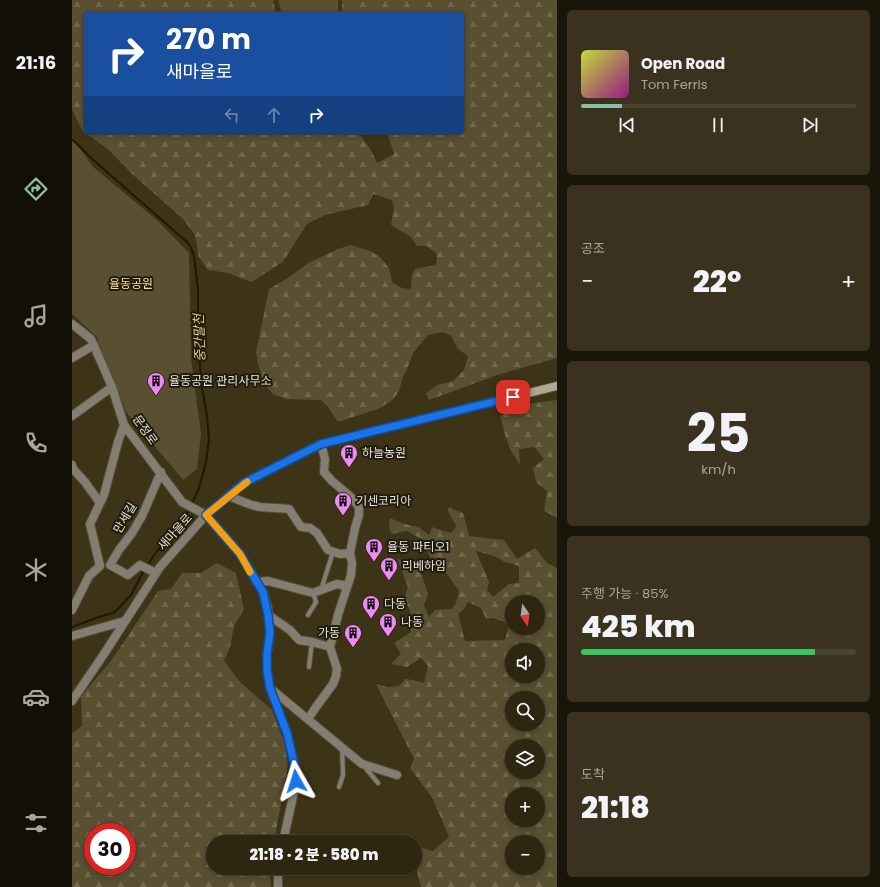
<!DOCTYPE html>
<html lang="ko">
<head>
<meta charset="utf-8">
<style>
	:root { --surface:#2e2611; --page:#3a321f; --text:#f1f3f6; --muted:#a7a59f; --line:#494331; --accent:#8abfa5 }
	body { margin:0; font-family:Poppins,"Noto Sans KR",sans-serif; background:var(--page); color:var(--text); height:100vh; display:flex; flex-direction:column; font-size:15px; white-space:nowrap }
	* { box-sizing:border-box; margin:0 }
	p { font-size:13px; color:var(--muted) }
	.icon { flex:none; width:22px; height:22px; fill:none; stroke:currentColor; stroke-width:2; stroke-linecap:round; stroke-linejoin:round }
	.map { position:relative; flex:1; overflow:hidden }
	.panel { display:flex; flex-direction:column; gap:10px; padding:10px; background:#191509; width:323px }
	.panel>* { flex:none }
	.banner { position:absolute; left:12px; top:12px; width:380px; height:122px; border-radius:4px; box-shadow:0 2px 6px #0003,0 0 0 1px var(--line); background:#1a4fa0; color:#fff; overflow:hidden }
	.needle { width:26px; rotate:167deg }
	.controls { position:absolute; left:433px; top:595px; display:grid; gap:8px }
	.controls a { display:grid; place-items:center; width:40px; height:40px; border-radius:50%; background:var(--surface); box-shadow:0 2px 6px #0003,0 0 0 1px var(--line); font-size:20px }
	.speed { position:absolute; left:12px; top:823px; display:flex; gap:8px; font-size:20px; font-weight:700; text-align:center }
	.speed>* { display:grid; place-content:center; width:52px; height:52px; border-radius:50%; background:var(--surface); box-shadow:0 2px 6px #0003,0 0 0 1px var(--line); line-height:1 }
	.speed .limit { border:6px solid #d22; background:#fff; color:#111 }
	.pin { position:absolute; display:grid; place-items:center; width:34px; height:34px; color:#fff; margin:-17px; border-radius:8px; box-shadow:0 2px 6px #0006 }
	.me { position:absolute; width:44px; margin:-22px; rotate:354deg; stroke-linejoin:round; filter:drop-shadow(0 0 3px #0008) }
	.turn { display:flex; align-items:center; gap:14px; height:84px; padding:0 16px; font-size:18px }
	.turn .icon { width:52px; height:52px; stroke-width:2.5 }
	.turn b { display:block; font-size:28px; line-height:34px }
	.lanes { display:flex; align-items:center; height:38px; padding:0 16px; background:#0003; justify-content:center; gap:20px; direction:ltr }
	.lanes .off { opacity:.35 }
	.big { font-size:30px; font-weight:800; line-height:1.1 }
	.panel .widget { flex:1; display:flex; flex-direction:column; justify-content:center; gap:6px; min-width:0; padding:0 14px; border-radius:6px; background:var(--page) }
	.panel .dial { align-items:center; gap:0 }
	.dial b { font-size:52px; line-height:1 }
	.song { display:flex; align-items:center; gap:12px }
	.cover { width:48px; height:48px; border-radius:6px; background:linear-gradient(135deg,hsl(70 70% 55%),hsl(310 70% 35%)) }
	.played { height:4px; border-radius:2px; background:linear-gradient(90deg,var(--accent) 15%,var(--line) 15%) }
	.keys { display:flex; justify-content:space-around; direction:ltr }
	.heat { display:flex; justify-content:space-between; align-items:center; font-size:22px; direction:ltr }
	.charge { height:6px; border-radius:3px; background:linear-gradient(90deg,#34c759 85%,var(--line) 0) }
	.trip { position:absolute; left:134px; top:835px; width:216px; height:40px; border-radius:20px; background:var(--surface); box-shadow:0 2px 6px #0003,0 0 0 1px var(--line); font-weight:800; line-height:40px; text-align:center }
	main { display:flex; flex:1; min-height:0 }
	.dock { display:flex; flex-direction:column; width:72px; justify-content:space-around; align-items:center; background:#120f07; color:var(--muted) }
	.dock .icon { width:28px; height:28px }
	.dock .active { color:var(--accent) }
	.dock b { font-size:18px; color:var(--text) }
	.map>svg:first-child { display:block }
	.forest { fill:url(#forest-firs); fill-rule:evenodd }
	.green { fill:#594f31 }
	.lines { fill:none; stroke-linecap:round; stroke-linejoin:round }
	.stream { stroke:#211800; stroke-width:2 }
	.lane-casing { stroke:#584f35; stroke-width:6 }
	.street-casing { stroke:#584f35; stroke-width:10 }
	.secondary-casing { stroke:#584f35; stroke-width:10 }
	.lane { stroke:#837e71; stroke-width:4 }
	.street { stroke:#837e71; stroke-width:8 }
	.secondary { stroke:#afa892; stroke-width:8 }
	.route-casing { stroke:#114b97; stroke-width:10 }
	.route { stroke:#1a73e8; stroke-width:7 }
	.slow { stroke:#f59e0b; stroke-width:7 }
	.labels { text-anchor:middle; stroke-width:4; stroke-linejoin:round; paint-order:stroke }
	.park-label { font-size:12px; fill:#fbde8c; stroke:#201c0f }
	.poi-label { font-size:12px; fill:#e8e3d2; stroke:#201c0f; text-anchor:start }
	.street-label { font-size:12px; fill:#e8e3d2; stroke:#201c0f }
	.water-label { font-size:13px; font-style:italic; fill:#e9cd7c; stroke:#201c0f }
</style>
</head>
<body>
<main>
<nav class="dock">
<b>21:16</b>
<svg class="icon active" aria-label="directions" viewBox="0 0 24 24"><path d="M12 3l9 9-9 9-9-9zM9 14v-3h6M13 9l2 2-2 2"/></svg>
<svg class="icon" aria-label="music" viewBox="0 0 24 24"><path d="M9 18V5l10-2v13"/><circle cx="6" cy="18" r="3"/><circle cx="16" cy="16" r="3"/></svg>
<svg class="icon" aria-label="phone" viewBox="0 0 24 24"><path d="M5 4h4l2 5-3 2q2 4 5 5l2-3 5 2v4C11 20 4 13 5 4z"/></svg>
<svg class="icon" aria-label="climate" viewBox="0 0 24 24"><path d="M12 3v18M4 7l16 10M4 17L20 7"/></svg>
<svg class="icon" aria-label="car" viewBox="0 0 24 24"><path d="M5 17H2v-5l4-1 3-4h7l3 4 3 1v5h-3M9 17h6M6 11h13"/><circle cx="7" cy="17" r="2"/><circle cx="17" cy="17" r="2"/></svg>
<svg class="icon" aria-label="filters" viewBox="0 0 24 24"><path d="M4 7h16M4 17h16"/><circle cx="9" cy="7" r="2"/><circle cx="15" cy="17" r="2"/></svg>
</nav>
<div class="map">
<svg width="485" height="887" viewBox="0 0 485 887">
	<defs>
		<pattern id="forest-firs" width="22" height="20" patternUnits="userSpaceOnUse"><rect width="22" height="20" fill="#594f31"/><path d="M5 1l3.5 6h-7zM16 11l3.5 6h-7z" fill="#71684e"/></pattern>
	</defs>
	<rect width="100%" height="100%" fill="#3d3317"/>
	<path class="forest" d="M0 0H201L204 14H14V132H286L299 150 305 163 322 154 315 132H390V14H270V0H485V358L428 374 357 400 354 393 365 385 381 381 392 370 396 356 386 349 379 336 370 332 356 335 341 353 336 367 331 377 327 391 321 400 306 409 266 422 256 407 249 400 214 399 201 394 193 385 186 364 184 352 197 289 216 278 236 263 266 249 279 245 298 251 308 257 317 268 320 282 330 288 339 289 340 275 343 269 364 265 365 254 355 246H345L339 237 319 225 322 207 320 200 301 194 296 205 253 215 235 224 211 262 179 282 156 273 136 270 127 257 123 235 112 220 58 172 37 150 10 130 0 109Z
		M485 400V518L472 511 475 491 464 482 461 468 472 459 462 447 447 449 448 465 438 449 433 435 428 416 454 404Z
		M379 507 380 509 391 513 397 536 432 540 445 559 463 548 475 563 485 568V887H349L343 863V851L347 847 361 851 377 837 361 799 338 768 342 759 304 684 315 687 327 686 333 679 341 680 352 683 356 666 349 658 335 667 319 664 329 654 322 643 339 632 338 610 332 599 336 587 325 558 348 570 356 594 352 605 357 617 363 610 380 609 384 603 387 591 366 561 359 559 351 540 335 531 320 534 317 527 318 518 330 523 348 528 357 535 360 527 379 533 384 526 375 509ZM404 551 422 556 433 562 447 566V583L437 584 421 597 415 590 417 582ZM396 602 409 608 414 619 421 618 437 624 433 640 393 641 386 614 392 609ZM440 602H466V628H440ZM440 650H466V676H440ZM440 698H466V724H440ZM440 746H466V772H440ZM440 794H466V820H440ZM440 842H466V868H440Z
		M145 563 164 573 172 609 162 626 158 647 152 661 168 682 200 710 212 742 216 765 202 842H141V868H198L199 887H0V733L10 726 9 696 39 661 86 591 99 589 110 573H129ZM21 832H55V866H21Z"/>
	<path class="green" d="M206 0H266V14H210Z
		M0 136 20 166 86 221 117 253 119 358 129 434 125 469 111 480 54 412 44 387 34 370 25 337 0 314Z"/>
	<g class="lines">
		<path class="stream" d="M0 139 19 158 115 242 118 246 122 255 126 290V337L128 367 130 388 135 416 137 439 134 462 127 488 120 504
			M75 567C78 562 81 556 85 551 98 537 110 525 118 508
			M0 627 24 618 43 612 59 595 72 570"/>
		<defs>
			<path id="lane" d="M249 590 261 552
				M236 615 244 602 241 593
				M237 667 240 642
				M292 766 306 783
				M267 787 271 775 270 747"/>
			<path id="street" d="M0 324 19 339 40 387 52 425 110 502 134 515 168 554 191 592 196 609 198 633 195 653V670L198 688 215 733 222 763 224 781 220 801 211 842
				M0 358 22 345
				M0 416 40 387
				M0 465 1 469 13 482 28 503
				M157 496C167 500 177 505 188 507 198 508 207 508 217 509L229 527 238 528 245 533 256 550 268 554 278 553
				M38 565 47 550 60 533 70 516 89 472
				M38 565 56 575 68 565 84 573
				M184 582 196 581 241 593 265 584 275 586
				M0 610 17 576 28 566 18 524 32 495 46 442 52 425
				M196 615 218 630 227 640 240 642 258 647
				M0 636 53 621
				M198 688 290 764 325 775
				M0 701 32 654 88 567 134 515
				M236 719 244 707 261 684 264 676 265 669 258 647 266 615 279 575 280 563 278 553 283 528 287 515V507L280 498 260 481 252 472 253 459 249 444
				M206 868V887"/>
			<path id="secondary" d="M134 515 172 483 249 444 485 386"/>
		</defs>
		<use href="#lane" class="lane-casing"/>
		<use href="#street" class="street-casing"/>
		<use href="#secondary" class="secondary-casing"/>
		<use href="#lane" class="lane"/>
		<use href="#street" class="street"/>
		<use href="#secondary" class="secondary"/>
	</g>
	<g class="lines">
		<defs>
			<path id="route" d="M224 781 222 763 215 733 198 688 195 670V653L198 633 196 615 191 592 168 554 134 515 172 483 249 444 441 397"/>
		</defs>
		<use href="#route" class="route-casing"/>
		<use href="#route" class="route"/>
		<path class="slow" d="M175 482 134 515 168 554 178 572"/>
	</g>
	<defs>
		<symbol id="building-pin" viewBox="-11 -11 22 30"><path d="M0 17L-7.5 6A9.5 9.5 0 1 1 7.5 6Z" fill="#f08bf5" stroke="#201c0f"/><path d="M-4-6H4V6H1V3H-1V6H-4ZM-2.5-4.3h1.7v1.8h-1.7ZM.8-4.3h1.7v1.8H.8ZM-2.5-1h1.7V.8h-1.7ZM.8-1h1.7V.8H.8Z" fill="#111"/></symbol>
	</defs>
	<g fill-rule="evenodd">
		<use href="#building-pin" x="74" y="371" width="20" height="27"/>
		<use href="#building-pin" x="267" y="443" width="20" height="27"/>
		<use href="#building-pin" x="261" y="491" width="20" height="27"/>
		<use href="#building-pin" x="292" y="537" width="20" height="27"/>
		<use href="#building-pin" x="307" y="556" width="20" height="27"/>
		<use href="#building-pin" x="289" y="594" width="20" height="27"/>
		<use href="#building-pin" x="306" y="612" width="20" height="27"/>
		<use href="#building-pin" x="271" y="623" width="20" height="27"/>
	</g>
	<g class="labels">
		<g class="park-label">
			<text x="59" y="288">율동공원</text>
		</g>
		<g class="poi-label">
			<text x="97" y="385">율동공원 관리사무소</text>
			<text x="290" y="457">하늘농원</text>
			<text x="284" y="505">기센코리아</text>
			<text x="315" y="551">율동 파티오1</text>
			<text x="330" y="570">리베하임</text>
			<text x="312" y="608">다동</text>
			<text x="329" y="626">나동</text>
			<text x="268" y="637" text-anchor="end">가동</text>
		</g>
		<g class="street-label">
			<text transform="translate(73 430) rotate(55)" y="4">문정로</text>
			<text transform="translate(53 518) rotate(-59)" y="4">만세길</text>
			<text transform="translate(103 532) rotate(-48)" y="4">새마을로</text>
		</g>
		<g class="water-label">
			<text transform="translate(127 338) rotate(-92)" y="5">중간말천</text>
		</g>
	</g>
</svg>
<div class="controls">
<a><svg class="needle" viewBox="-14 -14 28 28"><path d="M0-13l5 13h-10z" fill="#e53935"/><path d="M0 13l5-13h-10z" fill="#a7a59f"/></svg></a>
<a><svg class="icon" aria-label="sound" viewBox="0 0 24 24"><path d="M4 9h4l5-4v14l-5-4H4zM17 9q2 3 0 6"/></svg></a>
<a><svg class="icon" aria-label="search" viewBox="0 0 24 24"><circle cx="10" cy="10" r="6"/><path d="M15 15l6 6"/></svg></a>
<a><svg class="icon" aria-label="layers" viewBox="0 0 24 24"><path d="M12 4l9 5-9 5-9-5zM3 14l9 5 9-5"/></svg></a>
<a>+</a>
<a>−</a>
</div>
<div class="speed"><div class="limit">30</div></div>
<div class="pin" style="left:441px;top:397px;background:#d93025"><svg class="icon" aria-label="arrive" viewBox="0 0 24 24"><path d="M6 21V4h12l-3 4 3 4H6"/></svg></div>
<svg class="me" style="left:224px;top:781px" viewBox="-20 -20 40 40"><path d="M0-17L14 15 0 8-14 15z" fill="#1a73e8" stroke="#fff" stroke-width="4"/></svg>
<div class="trip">21:18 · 2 분 · 580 m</div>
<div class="banner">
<div class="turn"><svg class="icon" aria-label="right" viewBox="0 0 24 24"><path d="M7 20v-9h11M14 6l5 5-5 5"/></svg><div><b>270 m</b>새마을로</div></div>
<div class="lanes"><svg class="icon off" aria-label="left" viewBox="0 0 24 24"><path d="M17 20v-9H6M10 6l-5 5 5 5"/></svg><svg class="icon off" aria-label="ahead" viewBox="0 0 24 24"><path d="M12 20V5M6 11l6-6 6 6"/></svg><svg class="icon" aria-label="right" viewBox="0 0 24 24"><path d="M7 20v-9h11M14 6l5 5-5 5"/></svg></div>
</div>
</div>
<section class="panel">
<div class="widget">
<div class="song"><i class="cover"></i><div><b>Open Road</b><p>Tom Ferris</p></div></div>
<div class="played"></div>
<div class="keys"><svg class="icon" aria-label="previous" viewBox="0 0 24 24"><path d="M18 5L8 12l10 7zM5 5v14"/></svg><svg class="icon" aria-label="pause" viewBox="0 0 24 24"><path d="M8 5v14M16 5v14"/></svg><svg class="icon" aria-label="next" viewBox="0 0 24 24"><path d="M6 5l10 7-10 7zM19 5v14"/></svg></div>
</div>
<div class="widget"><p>공조</p>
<div class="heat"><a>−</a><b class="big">22°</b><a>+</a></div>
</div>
<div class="widget dial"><b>25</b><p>km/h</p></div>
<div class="widget"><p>주행 가능 · 85%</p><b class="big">425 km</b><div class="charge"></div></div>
<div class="widget"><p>도착</p><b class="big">21:18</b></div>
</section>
</main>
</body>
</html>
